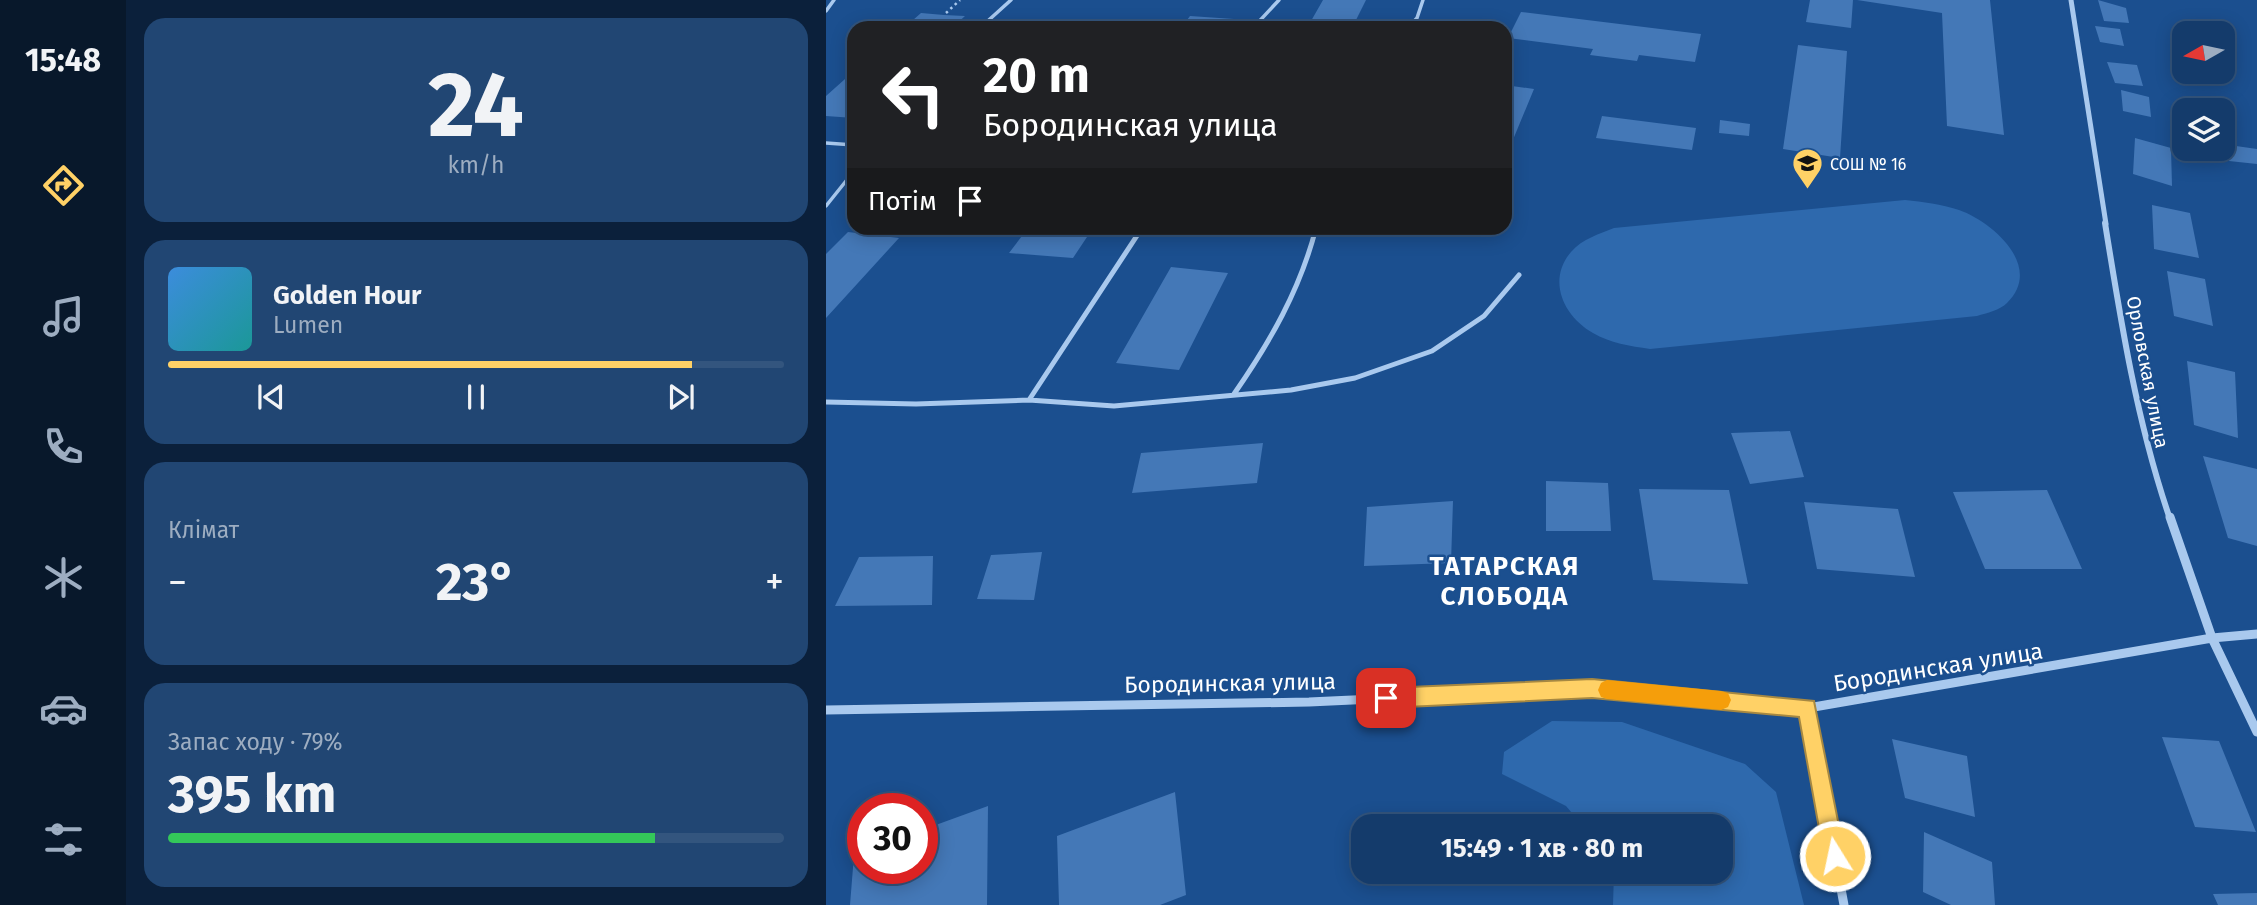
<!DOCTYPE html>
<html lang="uk">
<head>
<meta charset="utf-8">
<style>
	:root { --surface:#143b6b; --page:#214673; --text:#f1f3f6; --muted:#9dadc1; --line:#33557e; --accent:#ffd166 }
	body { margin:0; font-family:"Fira Sans",sans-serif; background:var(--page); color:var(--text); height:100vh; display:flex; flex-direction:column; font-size:26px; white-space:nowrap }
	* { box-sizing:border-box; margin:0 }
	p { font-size:23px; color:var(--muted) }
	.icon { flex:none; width:38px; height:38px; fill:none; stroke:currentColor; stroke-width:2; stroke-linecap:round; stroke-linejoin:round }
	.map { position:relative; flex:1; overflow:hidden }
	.side { display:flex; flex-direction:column; gap:18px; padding:18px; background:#0b203b; width:700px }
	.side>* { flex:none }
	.guide { position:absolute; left:21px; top:21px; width:665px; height:214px; border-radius:21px; box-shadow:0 4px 18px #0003,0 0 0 2px var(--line); background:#202124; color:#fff; overflow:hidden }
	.needle { width:46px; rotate:261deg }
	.buttons { position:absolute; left:1346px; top:21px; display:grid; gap:14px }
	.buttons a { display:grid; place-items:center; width:63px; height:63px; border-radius:14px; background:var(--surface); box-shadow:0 4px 18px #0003,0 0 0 2px var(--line); font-size:35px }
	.speed { position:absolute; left:21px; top:793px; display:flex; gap:14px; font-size:35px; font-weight:700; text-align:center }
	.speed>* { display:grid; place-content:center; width:91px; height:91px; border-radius:50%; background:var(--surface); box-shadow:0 4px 18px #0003,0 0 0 2px var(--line); line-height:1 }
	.speed .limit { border:10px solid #d22; background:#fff; color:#111 }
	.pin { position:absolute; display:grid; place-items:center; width:60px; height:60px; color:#fff; margin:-30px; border-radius:14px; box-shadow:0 4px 10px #0006 }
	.me { position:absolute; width:77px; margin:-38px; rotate:350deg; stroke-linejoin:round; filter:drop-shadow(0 0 5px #0008) }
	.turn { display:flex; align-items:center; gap:24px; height:147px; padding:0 21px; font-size:32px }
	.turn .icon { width:91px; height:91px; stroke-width:2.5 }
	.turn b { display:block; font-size:49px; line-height:60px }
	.then { display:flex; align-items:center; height:66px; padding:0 21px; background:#0003; gap:14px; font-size:26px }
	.big { font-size:52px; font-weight:700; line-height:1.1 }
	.side .tile { flex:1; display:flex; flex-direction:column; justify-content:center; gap:10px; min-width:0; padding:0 24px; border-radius:21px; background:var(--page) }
	.side .dial { align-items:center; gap:0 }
	.dial b { font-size:91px; line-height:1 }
	.song { display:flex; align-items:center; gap:21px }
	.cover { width:84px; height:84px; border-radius:10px; background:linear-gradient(135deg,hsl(210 70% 55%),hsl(180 70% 35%)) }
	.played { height:7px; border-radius:4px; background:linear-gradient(90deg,var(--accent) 85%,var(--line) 85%) }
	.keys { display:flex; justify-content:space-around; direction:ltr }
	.heat { display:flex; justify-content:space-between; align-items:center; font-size:38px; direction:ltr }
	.charge { height:10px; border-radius:5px; background:linear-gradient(90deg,#34c759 79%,var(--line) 0) }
	.trip { position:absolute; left:525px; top:814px; width:382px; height:70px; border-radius:21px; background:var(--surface); box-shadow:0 4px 18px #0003,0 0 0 2px var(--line); font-weight:700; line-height:70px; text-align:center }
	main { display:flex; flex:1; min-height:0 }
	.menu { display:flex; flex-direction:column; width:126px; justify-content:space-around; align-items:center; background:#08182b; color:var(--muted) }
	.menu .icon { width:49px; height:49px }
	.menu .active { color:var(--accent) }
	.menu b { font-size:32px; color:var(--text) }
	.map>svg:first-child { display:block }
	.green { fill:#2e69ad }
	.building { fill:#4478b7 }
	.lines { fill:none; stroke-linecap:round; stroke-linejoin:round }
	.path { stroke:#a9c9ee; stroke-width:2.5; stroke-dasharray:2.5 3.5; stroke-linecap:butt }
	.lane-far1 { stroke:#a9c9ee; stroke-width:3.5 }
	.lane { stroke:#a9c9ee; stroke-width:5 }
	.street-far2 { stroke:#a9c9ee; stroke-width:5 }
	.street-far1 { stroke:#a9c9ee; stroke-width:6 }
	.street { stroke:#a9c9ee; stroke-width:9 }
	.route { fill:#ffd166; stroke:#a68842; stroke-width:2 }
	.slow { fill:#f59e0b }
	.labels { text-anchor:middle; stroke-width:5; stroke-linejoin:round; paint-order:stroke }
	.far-poi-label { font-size:16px; fill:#fff; stroke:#1b4f8f; text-anchor:start }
	.street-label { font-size:19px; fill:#fff; stroke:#1b4f8f }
	.near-street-label { font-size:23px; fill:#fff; stroke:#1b4f8f }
	.district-label { font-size:26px; font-weight:bold; letter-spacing:2px; fill:#fff; stroke:#1b4f8f }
</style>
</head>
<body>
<main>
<nav class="menu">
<b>15:48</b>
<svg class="icon active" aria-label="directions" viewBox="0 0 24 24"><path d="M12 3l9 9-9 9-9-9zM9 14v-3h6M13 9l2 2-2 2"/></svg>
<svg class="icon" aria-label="music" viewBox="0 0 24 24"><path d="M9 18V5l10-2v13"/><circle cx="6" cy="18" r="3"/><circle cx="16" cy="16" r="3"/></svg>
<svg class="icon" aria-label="phone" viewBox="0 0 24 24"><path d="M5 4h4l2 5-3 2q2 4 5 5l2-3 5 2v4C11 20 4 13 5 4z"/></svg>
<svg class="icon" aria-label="climate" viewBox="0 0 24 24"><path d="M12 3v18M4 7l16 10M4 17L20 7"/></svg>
<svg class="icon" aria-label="car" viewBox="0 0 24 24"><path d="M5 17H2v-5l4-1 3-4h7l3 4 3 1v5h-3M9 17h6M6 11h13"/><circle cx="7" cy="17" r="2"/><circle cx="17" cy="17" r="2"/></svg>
<svg class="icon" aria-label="filters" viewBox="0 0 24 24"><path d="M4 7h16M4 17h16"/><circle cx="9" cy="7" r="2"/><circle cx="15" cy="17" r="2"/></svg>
</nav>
<section class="side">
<div class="tile dial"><b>24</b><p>km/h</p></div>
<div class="tile">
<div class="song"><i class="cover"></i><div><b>Golden Hour</b><p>Lumen</p></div></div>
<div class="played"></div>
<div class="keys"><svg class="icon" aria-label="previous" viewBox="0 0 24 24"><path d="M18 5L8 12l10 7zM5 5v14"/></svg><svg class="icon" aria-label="pause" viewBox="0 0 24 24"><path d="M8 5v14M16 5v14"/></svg><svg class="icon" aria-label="next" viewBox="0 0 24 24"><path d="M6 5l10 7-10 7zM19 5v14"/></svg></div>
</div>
<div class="tile"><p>Клімат</p>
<div class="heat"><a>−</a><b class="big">23°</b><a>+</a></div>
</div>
<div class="tile"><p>Запас ходу · 79%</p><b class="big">395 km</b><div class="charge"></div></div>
</section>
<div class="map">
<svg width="1431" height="905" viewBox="0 0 1431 905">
	<rect width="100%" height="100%" fill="#1b4f8f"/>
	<path class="green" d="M1079 200C1097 202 1115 204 1133 210 1167 222 1218 267 1181 303 1174 310 1161 313 1151 316L824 349C804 346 784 343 767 333 737 316 721 280 745 252 756 239 773 234 788 228Z
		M726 721 796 722 919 764 950 792 978 905H787L788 872H894V826H757L740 806 676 774 678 752Z"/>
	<path class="building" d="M497 0H540L526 28H481Z
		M984 0H1027L1025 28 980 22Z
		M1031 0H1164L1178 135 1121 126 1116 13Z
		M1272 0 1300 8 1303 23 1278 21Z
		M695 12 875 34 869 62 813 55 811 61 764 55 767 49 682 38Z
		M95 13 118 15 139 16 126 28H78Z
		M364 16 408 19 402 28H355Z
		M1269 26 1294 29 1298 46 1274 42Z
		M972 45 1021 51 1014 158 957 149Z
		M1281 62 1311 65 1317 86 1289 83Z
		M28 71V118L0 116V96Z
		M679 85 708 89 679 159Z
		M1295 90 1323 97 1325 117 1297 111Z
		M776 116 870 128 866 150 770 138Z
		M894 120 924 124 923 136 893 133Z
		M1309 138 1345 148 1346 186 1307 174Z
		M1396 144 1431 149V164L1403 161Z
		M1326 205 1364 213 1373 258 1328 249Z
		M202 228H267L247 258 183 253Z
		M22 232 73 238 0 318V254Z
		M345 267 402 273 353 370 290 363Z
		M1341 271 1379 279 1387 326 1348 316Z
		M1361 361 1409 372 1412 438 1368 425Z
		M964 431 978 477 924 484 905 433Z
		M437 443 431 483 306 493 315 453Z
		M1377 456 1431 469V546L1402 538Z
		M720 481 782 483 785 531H720Z
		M813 489 903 490 922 584 827 580Z
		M1221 490 1256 569H1159L1127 492Z
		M627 501 625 563 538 566 541 507Z
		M978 502 1072 509 1089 577 991 569Z
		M216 552 208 600 151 599 165 555Z
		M107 556 106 605 9 606 33 557Z
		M1336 737 1393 741 1430 832 1369 827Z
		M1066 739 1141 756 1149 817 1079 798Z
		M349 792 360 895 334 905H233L231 836Z
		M162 806 161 905H24L28 855 37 852V868H96V830Z
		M1098 832 1166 862 1169 905H1125L1097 892Z
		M1431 893V905H1392L1387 894Z"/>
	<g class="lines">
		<path class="path" d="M120 13 134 0"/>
		<path class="lane-far1" d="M0 11 8 0
			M154 28 185 0
			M427 28 453 0
			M582 28 591 18 597 0
			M0 143 28 145
			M0 206 28 171"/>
		<path class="lane" d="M408 394C444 342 474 290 490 228
			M203 400 316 228
			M0 402 90 404 203 400 288 406 465 390 529 378 606 351 658 316 693 275"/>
		<path class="street-far2" d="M1245 0 1280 224"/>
		<path class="street-far1" d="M1279 223C1295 323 1311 423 1344 519"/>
		<path class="street" d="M1344 517 1386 638 1431 732
			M982 708 1018 905
			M0 710 483 702 766 689 982 708 1386 638 1431 634"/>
	</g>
	<path class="route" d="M766 679 988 701 1019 856 1016 863 1009 866 1001 863 998 856 973 717 766 698 560 708 553 705 550 698 553 691 560 688Z"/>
	<path class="slow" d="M781 680 895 691 902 693 905 700 902 707 895 710 781 699 775 697 772 690 775 683Z"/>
	<defs>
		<symbol id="school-pin" viewBox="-11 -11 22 30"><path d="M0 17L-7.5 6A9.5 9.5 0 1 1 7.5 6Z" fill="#ffd166" stroke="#1b4f8f"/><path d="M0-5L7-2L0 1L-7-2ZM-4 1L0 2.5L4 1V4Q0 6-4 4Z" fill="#111"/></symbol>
	</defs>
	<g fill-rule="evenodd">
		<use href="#school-pin" x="964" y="146" width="35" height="47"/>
	</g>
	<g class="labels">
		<g class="far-poi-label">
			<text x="1004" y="170">СОШ № 16</text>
		</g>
		<g class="street-label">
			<text transform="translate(1322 372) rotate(79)" y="7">Орловская улица</text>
		</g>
		<g class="near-street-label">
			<text transform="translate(1112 667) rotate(-9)" y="8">Бородинская улица</text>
			<text transform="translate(404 683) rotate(-1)" y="8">Бородинская улица</text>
		</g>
		<g class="district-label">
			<text x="679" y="575">ТАТАРСКАЯ<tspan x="679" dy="30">СЛОБОДА</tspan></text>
		</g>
	</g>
</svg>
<div class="buttons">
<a><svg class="needle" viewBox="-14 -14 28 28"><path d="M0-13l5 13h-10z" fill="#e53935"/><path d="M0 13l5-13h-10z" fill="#9dadc1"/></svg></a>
<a><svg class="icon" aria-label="layers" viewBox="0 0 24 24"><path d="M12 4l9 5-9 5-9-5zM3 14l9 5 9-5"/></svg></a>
</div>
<div class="speed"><div class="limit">30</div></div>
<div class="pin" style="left:560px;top:698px;background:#d93025"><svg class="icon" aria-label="arrive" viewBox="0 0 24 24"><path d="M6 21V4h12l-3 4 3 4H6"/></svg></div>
<svg class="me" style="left:1009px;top:856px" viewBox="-20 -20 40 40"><circle r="17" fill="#ffd166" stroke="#fff" stroke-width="3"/><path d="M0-11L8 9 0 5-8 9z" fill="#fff"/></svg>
<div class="trip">15:49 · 1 хв · 80 m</div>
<div class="guide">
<div class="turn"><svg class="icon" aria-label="left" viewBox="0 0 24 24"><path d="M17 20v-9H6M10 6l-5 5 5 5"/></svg><div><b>20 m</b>Бородинская улица</div></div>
<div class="then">Потім<svg class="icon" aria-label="arrive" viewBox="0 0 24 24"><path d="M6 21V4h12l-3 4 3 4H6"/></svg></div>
</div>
</div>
</main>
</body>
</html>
